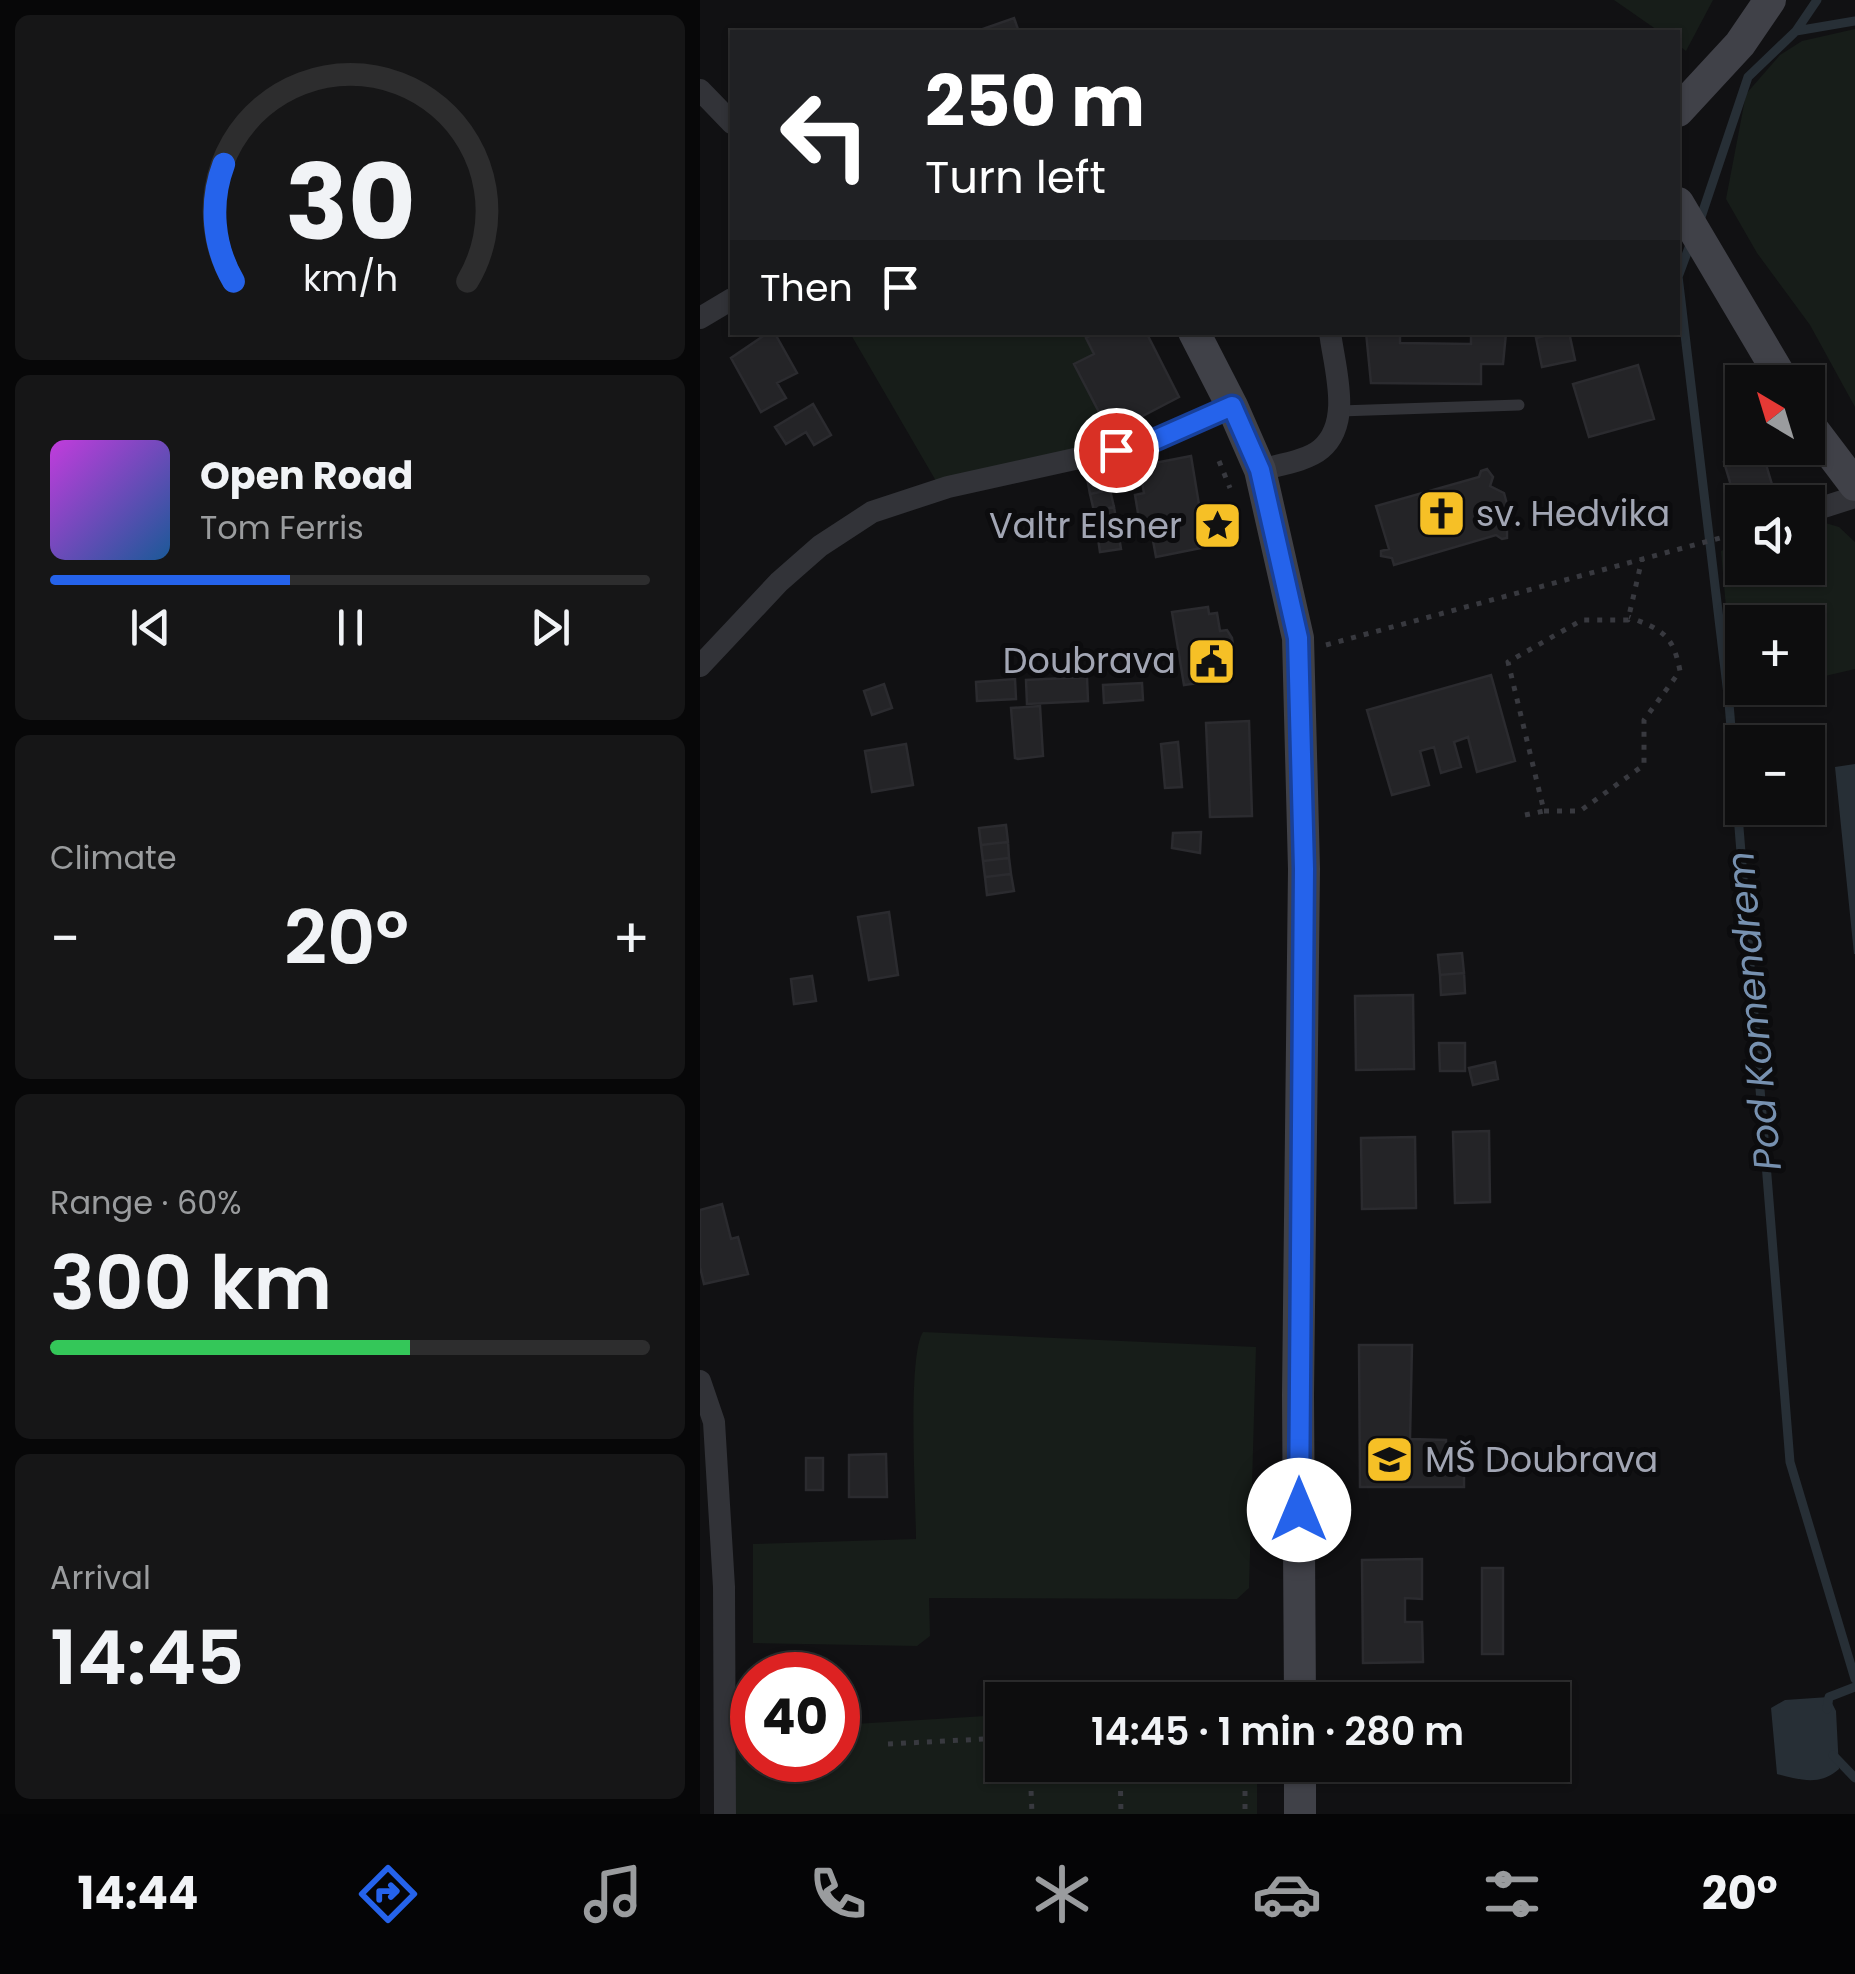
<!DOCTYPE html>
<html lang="en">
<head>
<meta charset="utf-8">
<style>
	:root { --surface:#0d0d0e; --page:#161617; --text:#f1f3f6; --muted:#9a9c9e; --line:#2d2d2e; --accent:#2563eb }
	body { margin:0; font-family:Poppins,sans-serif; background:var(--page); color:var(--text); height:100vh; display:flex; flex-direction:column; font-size:38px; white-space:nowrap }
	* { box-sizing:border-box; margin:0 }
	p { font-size:32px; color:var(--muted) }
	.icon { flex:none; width:55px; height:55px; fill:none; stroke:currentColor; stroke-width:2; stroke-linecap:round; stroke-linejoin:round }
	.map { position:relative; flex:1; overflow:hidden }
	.panel { display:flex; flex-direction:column; gap:15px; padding:15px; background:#070708; width:700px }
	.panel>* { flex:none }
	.hud { position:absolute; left:30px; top:30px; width:950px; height:305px; border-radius:0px; box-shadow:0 2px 8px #0004,0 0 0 2px var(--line); background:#202124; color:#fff; overflow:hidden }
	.needle { width:65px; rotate:322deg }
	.tools { position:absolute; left:1025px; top:365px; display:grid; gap:20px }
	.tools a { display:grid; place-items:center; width:100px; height:100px; border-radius:0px; background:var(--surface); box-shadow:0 2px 8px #0004,0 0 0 2px var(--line); font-size:50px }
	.speed { position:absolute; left:30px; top:1652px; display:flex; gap:20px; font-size:50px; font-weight:700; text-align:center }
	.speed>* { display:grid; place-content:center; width:130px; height:130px; border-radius:50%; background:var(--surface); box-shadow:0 2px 8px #0004,0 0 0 2px var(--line); line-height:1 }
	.speed .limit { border:15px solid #d22; background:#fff; color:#111 }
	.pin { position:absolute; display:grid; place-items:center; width:85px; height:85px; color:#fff; margin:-42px; border:5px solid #fff; border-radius:50%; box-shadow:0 2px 10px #0007 }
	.me { position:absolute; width:110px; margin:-55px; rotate:0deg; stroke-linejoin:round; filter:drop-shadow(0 0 8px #0008) }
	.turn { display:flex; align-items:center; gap:35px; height:210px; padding:0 30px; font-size:45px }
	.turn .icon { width:130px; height:130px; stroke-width:2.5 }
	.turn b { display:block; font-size:70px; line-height:85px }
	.then { display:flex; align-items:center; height:95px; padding:0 30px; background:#0003; gap:20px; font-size:38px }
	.big { font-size:75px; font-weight:600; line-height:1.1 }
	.panel .widget { flex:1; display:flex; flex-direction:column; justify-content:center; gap:15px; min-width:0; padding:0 35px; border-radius:15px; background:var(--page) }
	.panel .dial { align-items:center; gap:0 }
	.dial svg { height:260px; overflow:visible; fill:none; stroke:var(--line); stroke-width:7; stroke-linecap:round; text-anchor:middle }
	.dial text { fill:var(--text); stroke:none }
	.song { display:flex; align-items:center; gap:30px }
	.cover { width:120px; height:120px; border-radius:15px; background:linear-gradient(135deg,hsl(290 70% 55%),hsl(210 70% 35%)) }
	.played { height:10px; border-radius:5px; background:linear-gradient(90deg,var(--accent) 40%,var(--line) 40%) }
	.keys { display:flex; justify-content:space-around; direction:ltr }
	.heat { display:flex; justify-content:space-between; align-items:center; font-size:55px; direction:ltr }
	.charge { height:15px; border-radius:8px; background:linear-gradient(90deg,#34c759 60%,var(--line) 0) }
	.trip { position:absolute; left:285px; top:1682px; width:585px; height:100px; border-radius:0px; background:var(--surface); box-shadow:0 2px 8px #0004,0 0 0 2px var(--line); font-weight:600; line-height:100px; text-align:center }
	.dock { display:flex; height:160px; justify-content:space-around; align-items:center; background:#050506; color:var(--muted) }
	.dock .icon { width:70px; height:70px }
	.dock .current { color:var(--accent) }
	.dock b { font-size:45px; color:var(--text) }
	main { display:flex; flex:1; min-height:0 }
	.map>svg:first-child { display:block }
	.green { fill:#171d19 }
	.water { fill:#272f36 }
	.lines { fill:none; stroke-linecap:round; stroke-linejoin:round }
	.stream { stroke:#272f36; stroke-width:9 }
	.building { fill:#242427; stroke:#2b2b2f; stroke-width:2.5 }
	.path { stroke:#38393f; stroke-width:5; stroke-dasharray:5 8; stroke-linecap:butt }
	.lane { stroke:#323338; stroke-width:11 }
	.street { stroke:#323338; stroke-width:22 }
	.secondary { stroke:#404148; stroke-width:32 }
	.route-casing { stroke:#184099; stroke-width:25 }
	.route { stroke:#2563eb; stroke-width:18 }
	.labels { text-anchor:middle; stroke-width:10; stroke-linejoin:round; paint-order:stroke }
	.poi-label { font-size:35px; fill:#a2a6b4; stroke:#0c0c0e; text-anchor:start }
	.water-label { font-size:38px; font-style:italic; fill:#7791b0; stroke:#0c0c0e }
</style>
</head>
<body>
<main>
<section class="panel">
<div class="widget dial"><svg viewBox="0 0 100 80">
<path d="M14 69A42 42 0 1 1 86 69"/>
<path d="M14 69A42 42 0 0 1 11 33" stroke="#2563eb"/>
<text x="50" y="56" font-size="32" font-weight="700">30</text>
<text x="50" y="72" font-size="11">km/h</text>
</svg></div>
<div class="widget">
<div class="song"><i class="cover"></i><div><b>Open Road</b><p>Tom Ferris</p></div></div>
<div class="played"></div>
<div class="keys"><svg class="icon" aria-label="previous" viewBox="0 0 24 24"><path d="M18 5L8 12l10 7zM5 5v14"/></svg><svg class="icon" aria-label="pause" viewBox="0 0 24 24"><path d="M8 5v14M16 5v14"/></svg><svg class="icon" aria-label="next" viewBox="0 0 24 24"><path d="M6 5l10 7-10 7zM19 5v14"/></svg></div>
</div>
<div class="widget"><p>Climate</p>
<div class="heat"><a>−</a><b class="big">20°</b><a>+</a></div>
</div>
<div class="widget"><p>Range · 60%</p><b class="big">300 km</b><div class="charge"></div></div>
<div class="widget"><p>Arrival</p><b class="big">14:45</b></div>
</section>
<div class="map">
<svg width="1155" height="1814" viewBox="0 0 1155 1814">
	<rect width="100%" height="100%" fill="#111113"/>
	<path class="green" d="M914 0H1013L986 51 978 45V32H960Z
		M1155 29V407L1110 325 1057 253 1026 199 1046 94 1080 55 1102 41Z
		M150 333H397L386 339 394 354 374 364 410 433 409 443 236 481Z
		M1122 522 1139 527 1155 542V669L1108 680V622H1042V688H1077L1034 698 1021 551 1042 542V568H1108V525Z
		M223 1332 556 1347 549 1588 537 1599 229 1598 230 1636 217 1646 53 1643V1544L216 1539C216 1500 207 1357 223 1332Z
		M302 1715V1765H557V1814H36V1731L52 1730V1760H138V1725Z"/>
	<path class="water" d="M1155 764V954H1154L1135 767Z
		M1129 1697 1136 1711 1139 1769C1120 1786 1101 1780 1077 1774L1071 1708 1085 1700Z"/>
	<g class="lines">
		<path class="stream" d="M1096 31 1155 21
			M999 223 1048 77 1096 31 1117 0
			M978 276 1029 703 1090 1462 1155 1679
			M978 277 991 242
			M1127 1709 1129 1697 1155 1687
			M1133 1755 1155 1778"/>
	</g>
	<path class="building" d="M314 18 319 32H285L283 29Z
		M69 332H74L97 373 77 383 86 398 61 412 31 358Z
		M397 332H446L479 397 410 433 374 364 394 354 386 338Z
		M666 332H700V343L771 344V334L806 333 803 364H781V384L671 383Z
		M860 332H869L875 360 842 367 836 338Z
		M938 365 954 419 889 437 873 384Z
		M113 404 131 435 114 445 106 432 86 444 75 427Z
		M1062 451 1073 488 1035 499 1024 462Z
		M491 456 506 547 456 557 449 518 439 519 435 495 444 493 439 466Z
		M787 469 793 477 790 486 804 493 808 508 800 521 807 527V538L802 539 796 535 694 565 692 558 681 556V551L689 549 676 506 779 477 781 471Z
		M410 473 413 489 390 494 387 478Z
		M410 490 414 507 394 511 390 494Z
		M414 507 421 549 400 552 394 511Z
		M508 607 509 614 517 613 520 631 527 630 532 638 533 646 528 656 532 678 484 685 472 612Z
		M791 675 815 761 777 772 768 737 754 742 761 767 741 773 734 747 720 751 729 785 692 795 667 710Z
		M387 677 388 701 327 704 326 680Z
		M315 679 316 699 277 701 276 682Z
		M442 683 443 700 404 703 403 685Z
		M184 684 192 708 172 715 164 691Z
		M340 706 343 756 318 759 315 758 311 708Z
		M549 721 552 816 510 817 506 723Z
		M478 742 482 787 465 788 461 744Z
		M206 744 213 785 172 792 165 751Z
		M306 825 308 842 281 845 279 828Z
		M501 832 500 853 472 848 473 833Z
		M308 842 309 858 283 861 281 845Z
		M309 858 311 874 285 877 283 861Z
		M311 874 314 891 287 895 285 877Z
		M189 912 198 975 169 980 158 917Z
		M762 953 764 973 740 975 738 955Z
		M764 973 765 993 741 995 740 975Z
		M112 976 116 1001 94 1004 91 979Z
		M713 995 714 1069 656 1070 655 996Z
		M739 1043H765V1071H740Z
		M795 1062 798 1079 773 1085 769 1068Z
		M789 1131 790 1202 755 1203 753 1132Z
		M715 1137 716 1208 662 1209 661 1138Z
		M22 1204 31 1239 38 1237 48 1274 4 1284 0 1267V1210Z
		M659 1345H712L710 1439 746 1440V1450H764V1487H660Z
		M186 1454 187 1497H149V1455Z
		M106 1458H123V1490H106Z
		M722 1559V1599L705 1598V1622H722L723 1662 663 1663 662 1560Z
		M782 1568H803V1654H782Z"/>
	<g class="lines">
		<path class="path" d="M519 461 530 488
			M626 645 1042 532
			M844 811H880L944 765V720L980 671C973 634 962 630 929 617
			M825 815 844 811 808 662 882 620H928L942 559
			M188 1744 302 1738
			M330 1765 332 1814
			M420 1765 421 1814
			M545 1765V1814"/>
		<path class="lane" d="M640 411 819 405"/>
		<path class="street" d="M0 90 32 123
			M0 318 32 299
			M560 470C578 465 607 461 621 449 653 422 634 367 630 332
			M1108 512 1155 497
			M0 666 79 582 120 546 172 512 248 487 447 443 532 406
			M0 1381 14 1422 24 1587 25 1814"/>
		<path class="secondary" d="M978 111 1040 44 1070 0
			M978 203 1084 382
			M494 332 532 406 560 470 598 638 604 869 598 1395 600 1700
			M1108 423 1155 485
			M600 1765V1814"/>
	</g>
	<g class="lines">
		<defs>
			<path id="route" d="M416 450 448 443 532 406 560 470 598 638 604 869 599 1510"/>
		</defs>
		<use href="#route" class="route-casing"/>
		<use href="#route" class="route"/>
	</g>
	<defs>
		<symbol id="church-square" viewBox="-11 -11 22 22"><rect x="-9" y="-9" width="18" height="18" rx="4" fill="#f6c026" stroke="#0c0c0e"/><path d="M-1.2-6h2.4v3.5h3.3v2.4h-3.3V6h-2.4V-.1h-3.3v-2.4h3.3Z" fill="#111"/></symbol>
		<symbol id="sight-square" viewBox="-11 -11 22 22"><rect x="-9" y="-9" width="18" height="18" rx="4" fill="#f6c026" stroke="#0c0c0e"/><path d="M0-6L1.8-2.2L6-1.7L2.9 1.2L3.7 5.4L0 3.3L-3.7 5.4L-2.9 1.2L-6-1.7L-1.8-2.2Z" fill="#111"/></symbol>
		<symbol id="civic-square" viewBox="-11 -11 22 22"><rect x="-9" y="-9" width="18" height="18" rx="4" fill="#f6c026" stroke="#0c0c0e"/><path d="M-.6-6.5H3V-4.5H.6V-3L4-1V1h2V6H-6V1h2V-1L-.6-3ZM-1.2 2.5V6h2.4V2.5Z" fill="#111"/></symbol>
		<symbol id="school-square" viewBox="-11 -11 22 22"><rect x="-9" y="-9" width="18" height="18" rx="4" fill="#f6c026" stroke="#0c0c0e"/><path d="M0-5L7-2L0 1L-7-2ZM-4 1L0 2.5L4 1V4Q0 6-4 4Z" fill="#111"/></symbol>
	</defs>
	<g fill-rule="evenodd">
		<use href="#church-square" x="714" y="486" width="55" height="55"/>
		<use href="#sight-square" x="490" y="498" width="55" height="55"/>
		<use href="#civic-square" x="484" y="634" width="55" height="55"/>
		<use href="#school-square" x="662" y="1432" width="55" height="55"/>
	</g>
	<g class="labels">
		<g class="poi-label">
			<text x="776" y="526">sv. Hedvika</text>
			<text x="482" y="538" text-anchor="end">Valtr Elsner</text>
			<text x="476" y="673" text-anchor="end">Doubrava</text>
			<text x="725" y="1472">MŠ Doubrava</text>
		</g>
		<g class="water-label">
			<text transform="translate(1054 1011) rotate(-95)" y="13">Pod Komendrem</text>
		</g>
	</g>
</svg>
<div class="tools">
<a><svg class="needle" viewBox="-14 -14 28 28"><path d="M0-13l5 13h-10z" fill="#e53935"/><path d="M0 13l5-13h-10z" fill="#9a9c9e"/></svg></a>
<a><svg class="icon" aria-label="sound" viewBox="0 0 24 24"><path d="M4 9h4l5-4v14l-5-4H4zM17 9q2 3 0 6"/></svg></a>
<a>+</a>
<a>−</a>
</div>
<div class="speed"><div class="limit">40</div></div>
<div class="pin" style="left:416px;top:450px;background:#d93025"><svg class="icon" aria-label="arrive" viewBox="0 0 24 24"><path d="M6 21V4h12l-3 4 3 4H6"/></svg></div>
<svg class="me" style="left:599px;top:1510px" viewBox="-20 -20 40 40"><circle r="19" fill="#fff"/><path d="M0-13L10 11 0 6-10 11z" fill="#2563eb"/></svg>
<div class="trip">14:45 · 1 min · 280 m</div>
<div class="hud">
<div class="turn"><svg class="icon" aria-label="left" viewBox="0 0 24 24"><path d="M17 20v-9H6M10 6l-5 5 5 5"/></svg><div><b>250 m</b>Turn left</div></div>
<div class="then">Then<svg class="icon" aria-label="arrive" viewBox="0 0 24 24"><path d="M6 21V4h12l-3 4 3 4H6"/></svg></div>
</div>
</div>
</main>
<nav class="dock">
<b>14:44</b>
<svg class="icon current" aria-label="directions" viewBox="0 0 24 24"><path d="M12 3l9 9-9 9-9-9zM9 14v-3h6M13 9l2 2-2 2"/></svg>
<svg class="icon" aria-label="music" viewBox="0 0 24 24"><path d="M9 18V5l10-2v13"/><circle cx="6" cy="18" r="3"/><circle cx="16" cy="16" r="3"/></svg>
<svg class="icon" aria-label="phone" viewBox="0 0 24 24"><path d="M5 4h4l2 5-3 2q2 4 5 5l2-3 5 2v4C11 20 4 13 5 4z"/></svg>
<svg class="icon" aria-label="climate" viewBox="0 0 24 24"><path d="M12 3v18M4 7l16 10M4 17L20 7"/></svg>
<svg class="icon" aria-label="car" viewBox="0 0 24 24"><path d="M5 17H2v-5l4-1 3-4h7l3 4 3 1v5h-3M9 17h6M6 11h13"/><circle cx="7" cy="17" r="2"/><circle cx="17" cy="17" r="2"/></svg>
<svg class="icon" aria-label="filters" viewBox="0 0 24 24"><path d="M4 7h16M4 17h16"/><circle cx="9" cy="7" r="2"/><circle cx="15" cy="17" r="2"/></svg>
<b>20°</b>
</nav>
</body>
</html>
